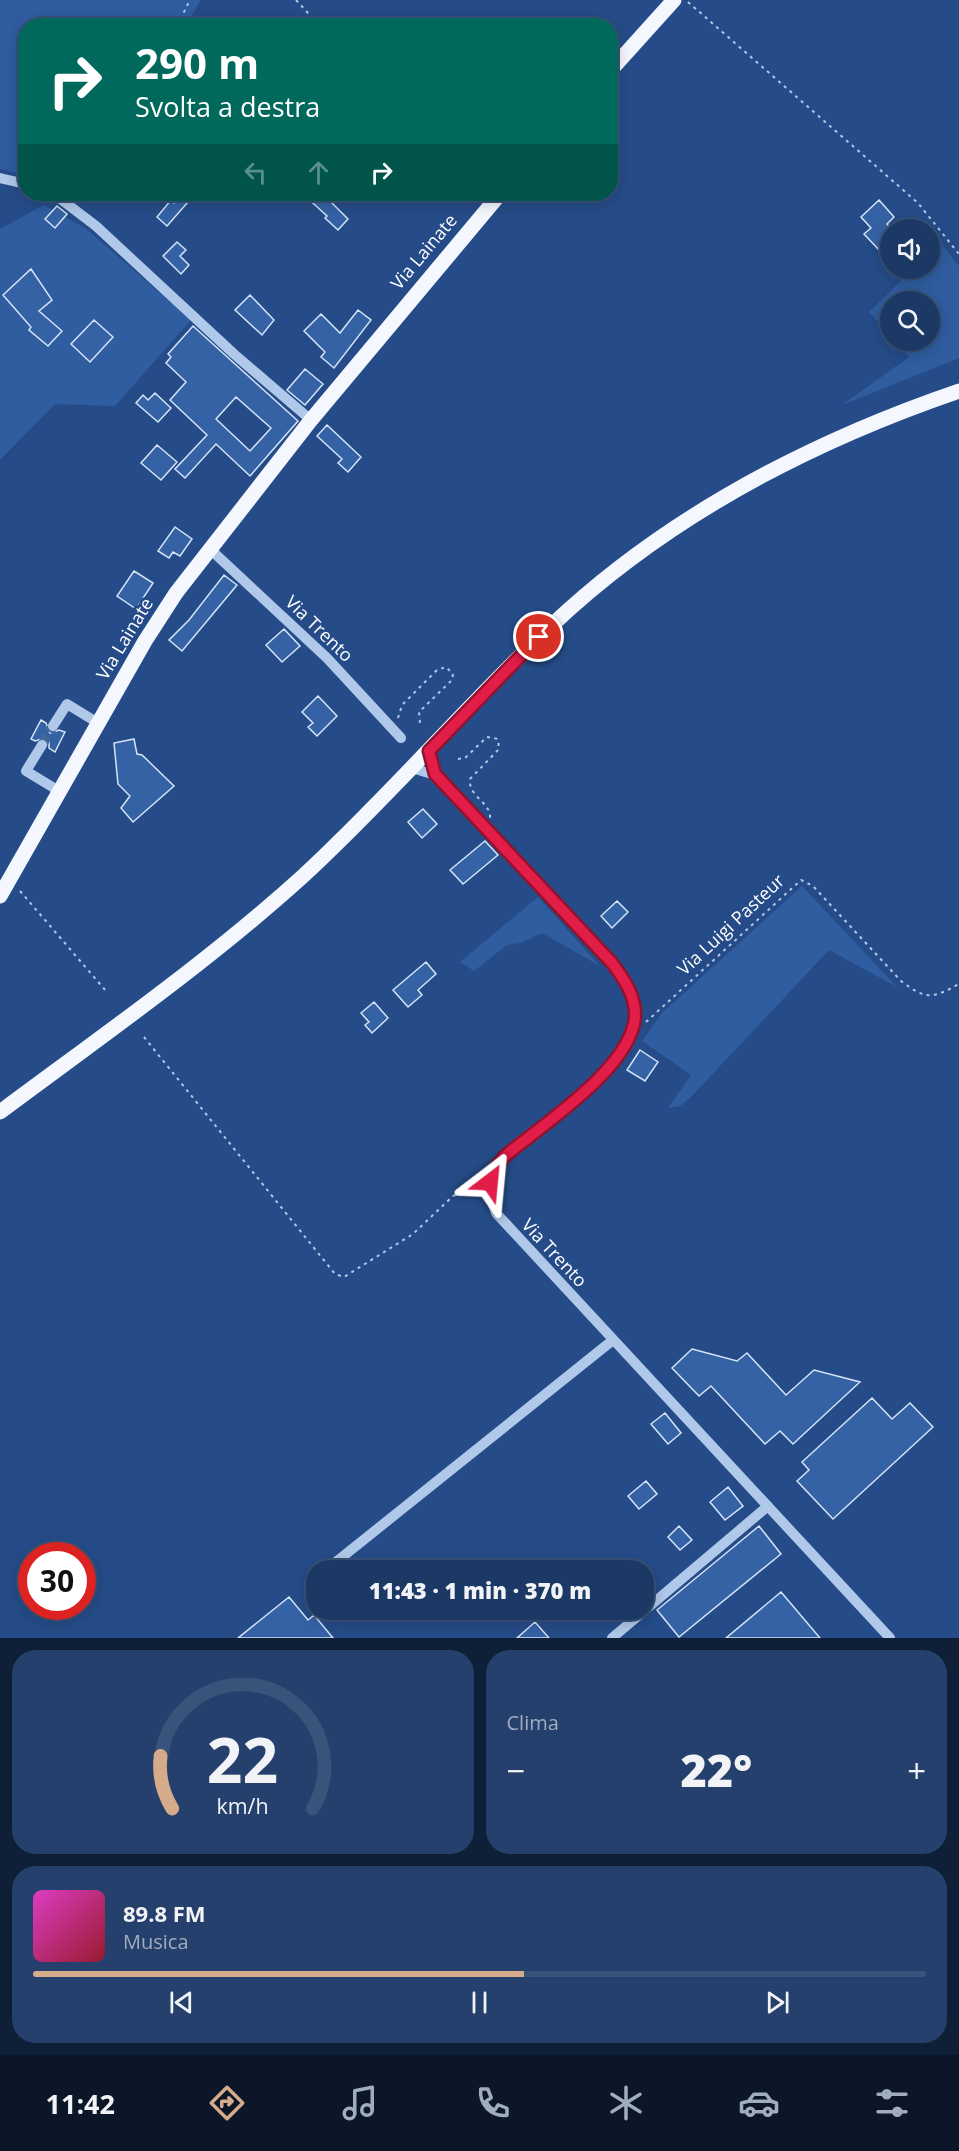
<!DOCTYPE html>
<html lang="it">
<head>
<meta charset="utf-8">
<style>
	:root { --surface:#1c3966; --page:#25406c; --text:#f1f3f6; --muted:#a0acbf; --line:#3a537a; --accent:#d6ab8b }
	body { margin:0; font-family:"Open Sans",sans-serif; background:var(--page); color:var(--text); height:100vh; display:flex; flex-direction:column; font-size:22px; white-space:nowrap }
	* { box-sizing:border-box; margin:0 }
	p { font-size:20px; color:var(--muted) }
	.icon { flex:none; width:33px; height:33px; fill:none; stroke:currentColor; stroke-width:2; stroke-linecap:round; stroke-linejoin:round }
	.map { position:relative; height:1638px; overflow:hidden }
	.side { display:flex; flex-direction:column; gap:12px; padding:12px; background:#0f1f38; flex:1 }
	.side>* { flex:none }
	.hud { position:absolute; left:18px; top:18px; width:600px; height:183px; border-radius:24px; box-shadow:0 3px 15px #0003,0 0 0 2px var(--line); background:#00695c; color:#fff; overflow:hidden }
	.fabs { position:absolute; left:880px; top:219px; display:grid; gap:12px }
	.fabs a { display:grid; place-items:center; width:60px; height:60px; border-radius:50%; background:var(--surface); box-shadow:0 3px 15px #0003,0 0 0 2px var(--line); font-size:30px }
	.speed { position:absolute; left:18px; top:1542px; display:flex; gap:12px; font-size:30px; font-weight:700; text-align:center }
	.speed>* { display:grid; place-content:center; width:78px; height:78px; border-radius:50%; background:var(--surface); box-shadow:0 3px 15px #0003,0 0 0 2px var(--line); line-height:1 }
	.speed .limit { border:9px solid #d22; background:#fff; color:#111 }
	.pin { position:absolute; display:grid; place-items:center; width:51px; height:51px; color:#fff; margin:-26px; border:3px solid #fff; border-radius:50%; box-shadow:0 2px 6px #0007 }
	.me { position:absolute; width:66px; margin:-33px; rotate:29deg; stroke-linejoin:round; filter:drop-shadow(0 0 4px #0008) }
	.turn { display:flex; align-items:center; gap:21px; height:126px; padding:0 18px; font-size:27px }
	.turn .icon { width:78px; height:78px; stroke-width:2.5 }
	.turn b { display:block; font-size:42px; line-height:51px }
	.lanes { display:flex; align-items:center; height:57px; padding:0 18px; background:#0003; justify-content:center; gap:30px; direction:ltr }
	.lanes .off { opacity:.35 }
	.big { font-size:45px; font-weight:800; line-height:1.1 }
	.side .card { flex:1; display:flex; flex-direction:column; justify-content:center; gap:9px; min-width:0; padding:0 21px; border-radius:24px; background:var(--page) }
	.side .dial { align-items:center; gap:0 }
	.dial svg { height:156px; overflow:visible; fill:none; stroke:var(--line); stroke-width:7; stroke-linecap:round; text-anchor:middle }
	.dial text { fill:var(--text); stroke:none }
	.song { display:flex; align-items:center; gap:18px }
	.cover { width:72px; height:72px; border-radius:9px; background:linear-gradient(135deg,hsl(310 70% 55%),hsl(350 70% 35%)) }
	.played { height:6px; border-radius:3px; background:linear-gradient(90deg,var(--accent) 55%,var(--line) 55%) }
	.keys { display:flex; justify-content:space-around; direction:ltr }
	.heat { display:flex; justify-content:space-between; align-items:center; font-size:33px; direction:ltr }
	.side .tiles { flex:1; display:grid; gap:12px; grid-template-columns:1fr 1fr }
	.card:last-child { grid-column:span 2 }
	.trip { position:absolute; left:306px; top:1560px; width:348px; height:60px; border-radius:24px; background:var(--surface); box-shadow:0 3px 15px #0003,0 0 0 2px var(--line); font-weight:800; line-height:60px; text-align:center }
	.tabs { display:flex; height:96px; justify-content:space-around; align-items:center; background:#0b1729; color:var(--muted) }
	.tabs .icon { width:42px; height:42px }
	.tabs .active { color:var(--accent) }
	.tabs b { font-size:27px; color:var(--text) }
	.map>svg:first-child { display:block }
	.green { fill:#2f5da0 }
	.building { fill:#3562a5; stroke:#d5e3f7; stroke-width:1.5; fill-rule:evenodd }
	.lines { fill:none; stroke-linecap:round; stroke-linejoin:round }
	.minor-tunnel { stroke:#46679a; stroke-width:10; stroke-dasharray:10 5; stroke-linecap:butt }
	.path { stroke:#b0c8e9; stroke-width:2; stroke-dasharray:3 4.5; stroke-linecap:butt }
	.minor { stroke:#b0c8e9; stroke-width:10 }
	.major { stroke:#f4f7fe; stroke-width:15 }
	.route-casing { stroke:#92132f; stroke-width:15 }
	.route { stroke:#e11d48; stroke-width:10 }
	.labels { text-anchor:middle; stroke-width:6; stroke-linejoin:round; paint-order:stroke }
	.street-label { font-size:18px; fill:#fff; stroke:#254c88 }
</style>
</head>
<body>
<div class="map">
<svg width="959" height="1638" viewBox="0 0 959 1638">
	<rect width="100%" height="100%" fill="#254c88"/>
	<path class="green" d="M0 0H201L186 25 26 26 25 175 0 169Z
		M44 205 85 228 191 320 115 406 55 404 0 460V229Z
		M940 242 959 266V358L842 405 909 357 895 341 930 340V302H891V336L869 312 913 269 930 268V252Z
		M802 886 897 987 829 950 690 1098 680 1106 668 1108 691 1075 642 1041 662 1013Z
		M538 897 600 966 542 933 521 943 507 945 474 971 460 962Z"/>
	<path class="building" d="M182 194H195L167 226 157 217 171 200 174 203Z
		M303 194H331L327 198 348 219 338 230 325 218 327 216Z
		M879 200 894 217 887 224 891 229V240L880 251 864 234 871 228 861 217Z
		M57 206 67 214 55 228 45 219Z
		M177 242 186 250 180 256 189 265 181 274 163 256Z
		M31 269 52 300 39 311 62 331 48 346 29 330 31 327 3 295Z
		M250 295 274 320 262 335 235 310Z
		M358 310 371 320 334 368 321 357 325 352 304 331 321 314 340 333Z
		M94 320 113 337 90 362 71 344Z
		M193 326 298 421 250 476 216 444 185 478 175 469 207 435 170 400 186 382 166 363 171 357 168 354ZM236 397 271 428 250 451 216 419Z
		M305 369 323 384 305 405 287 390Z
		M155 393 171 408 158 422 136 403 143 395 148 400Z
		M327 425 361 457 348 472 338 463 342 459 317 436Z
		M157 445 177 462 161 480 141 463Z
		M175 527 192 539 180 556 173 552 169 558 158 551Z
		M134 571 153 583 136 609 117 596Z
		M224 575 237 585 182 651 169 640 189 620Z
		M284 629 300 646 282 662 266 645Z
		M318 696 337 716 317 736 308 727 313 723 302 712Z
		M41 720 46 723 50 733 59 730 65 732 55 752 49 748V742L45 738 35 741 31 739Z
		M134 739 137 754 142 755 174 786 133 822 121 808 130 796 118 784 114 743Z
		M423 809 437 824 422 838 408 822Z
		M485 841 498 855 463 884 450 870Z
		M617 901 628 912 612 928 601 916Z
		M426 962 436 974 418 990 422 995 408 1007 393 990Z
		M374 1002 388 1018 372 1033 365 1025 369 1022 361 1013Z
		M640 1050 658 1062 645 1081 627 1070Z
		M692 1349 737 1361 747 1353 786 1395 814 1370 860 1382 793 1444 780 1431 765 1444 711 1386 699 1396 672 1368Z
		M872 1398 892 1419 910 1403 933 1427 833 1519 797 1481 809 1470 802 1462Z
		M665 1413 681 1433 668 1444 651 1424Z
		M646 1481 657 1494 639 1509 628 1496Z
		M728 1487 743 1506 725 1520 710 1502Z
		M679 1526 692 1540 680 1550 668 1537Z
		M759 1526 781 1554 679 1637 657 1610Z
		M781 1592 820 1638H726Z
		M289 1597 308 1620 314 1615 333 1638H238Z
		M535 1622 549 1638H517Z"/>
	<g class="lines">
		<path class="minor-tunnel" d="M42 745 53 726"/>
		<path class="path" d="M296 0 320 26
			M688 2 918 203 959 254
			M177 26 190 0
			M398 718 402 705 437 670 446 667 453 674 452 680 419 712 420 723
			M458 759 465 758 487 737 498 739 499 749 470 779C468 797 491 802 490 818
			M20 891 106 991
			M646 1022 801 880 813 886 901 981C926 1000 932 999 959 984
			M144 1037 335 1274 344 1277 413 1234 453 1196 465 1192H478"/>
		<path class="minor" d="M0 178 26 184
			M54 194 96 226 234 354 311 420
			M210 549 327 658 401 738
			M53 726 67 704 98 723
			M42 745 26 771 59 791
			M429 751 435 775 612 963C624 979 636 996 635 1017 631 1068 542 1125 505 1156 489 1175 487 1190 496 1213L890 1638
			M412 768 435 775
			M326 1570 613 1340
			M612 1638 768 1506"/>
		<path class="major" d="M610 71 674 0
			M0 896 145 641 176 593 311 420 500 194
			M0 1112C102 1036 208 962 302 877 389 797 465 707 551 626 666 517 810 442 959 391"/>
	</g>
	<g class="lines">
		<defs>
			<path id="route" d="M490 1182 496 1167 505 1156C542 1125 631 1068 635 1017 636 996 624 979 612 963L435 774 429 751 539 637"/>
		</defs>
		<use href="#route" class="route-casing"/>
		<use href="#route" class="route"/>
	</g>
	<g class="labels">
		<g class="street-label">
			<text transform="translate(424 252) rotate(-50)" y="6">Via Lainate</text>
			<text transform="translate(319 629) rotate(44)" y="6">Via Trento</text>
			<text transform="translate(125 639) rotate(-59)" y="6">Via Lainate</text>
			<text transform="translate(731 925) rotate(-43)" y="6">Via Luigi Pasteur</text>
			<text transform="translate(554 1253) rotate(47)" y="6">Via Trento</text>
		</g>
	</g>
</svg>
<div class="fabs">
<a><svg class="icon" aria-label="sound" viewBox="0 0 24 24"><path d="M4 9h4l5-4v14l-5-4H4zM17 9q2 3 0 6"/></svg></a>
<a><svg class="icon" aria-label="search" viewBox="0 0 24 24"><circle cx="10" cy="10" r="6"/><path d="M15 15l6 6"/></svg></a>
</div>
<div class="speed"><div class="limit">30</div></div>
<div class="pin" style="left:539px;top:637px;background:#d93025"><svg class="icon" aria-label="arrive" viewBox="0 0 24 24"><path d="M6 21V4h12l-3 4 3 4H6"/></svg></div>
<svg class="me" style="left:490px;top:1182px" viewBox="-20 -20 40 40"><path d="M0-17L14 15 0 8-14 15z" fill="#e11d48" stroke="#fff" stroke-width="4"/></svg>
<div class="trip">11:43 · 1 min · 370 m</div>
<div class="hud">
<div class="turn"><svg class="icon" aria-label="right" viewBox="0 0 24 24"><path d="M7 20v-9h11M14 6l5 5-5 5"/></svg><div><b>290 m</b>Svolta a destra</div></div>
<div class="lanes"><svg class="icon off" aria-label="left" viewBox="0 0 24 24"><path d="M17 20v-9H6M10 6l-5 5 5 5"/></svg><svg class="icon off" aria-label="ahead" viewBox="0 0 24 24"><path d="M12 20V5M6 11l6-6 6 6"/></svg><svg class="icon" aria-label="right" viewBox="0 0 24 24"><path d="M7 20v-9h11M14 6l5 5-5 5"/></svg></div>
</div>
</div>
<section class="side">
<div class="tiles">
<div class="card dial"><svg viewBox="0 0 100 80">
<path d="M14 69A42 42 0 1 1 86 69"/>
<path d="M14 69A42 42 0 0 1 8 42" stroke="#d6ab8b"/>
<text x="50" y="56" font-size="32" font-weight="700">22</text>
<text x="50" y="72" font-size="11">km/h</text>
</svg></div>
<div class="card"><p>Clima</p>
<div class="heat"><a>−</a><b class="big">22°</b><a>+</a></div>
</div>
<div class="card">
<div class="song"><i class="cover"></i><div><b>89.8 FM</b><p>Musica</p></div></div>
<div class="played"></div>
<div class="keys"><svg class="icon" aria-label="previous" viewBox="0 0 24 24"><path d="M18 5L8 12l10 7zM5 5v14"/></svg><svg class="icon" aria-label="pause" viewBox="0 0 24 24"><path d="M8 5v14M16 5v14"/></svg><svg class="icon" aria-label="next" viewBox="0 0 24 24"><path d="M6 5l10 7-10 7zM19 5v14"/></svg></div>
</div>
</div>
</section>
<nav class="tabs">
<b>11:42</b>
<svg class="icon active" aria-label="directions" viewBox="0 0 24 24"><path d="M12 3l9 9-9 9-9-9zM9 14v-3h6M13 9l2 2-2 2"/></svg>
<svg class="icon" aria-label="music" viewBox="0 0 24 24"><path d="M9 18V5l10-2v13"/><circle cx="6" cy="18" r="3"/><circle cx="16" cy="16" r="3"/></svg>
<svg class="icon" aria-label="phone" viewBox="0 0 24 24"><path d="M5 4h4l2 5-3 2q2 4 5 5l2-3 5 2v4C11 20 4 13 5 4z"/></svg>
<svg class="icon" aria-label="climate" viewBox="0 0 24 24"><path d="M12 3v18M4 7l16 10M4 17L20 7"/></svg>
<svg class="icon" aria-label="car" viewBox="0 0 24 24"><path d="M5 17H2v-5l4-1 3-4h7l3 4 3 1v5h-3M9 17h6M6 11h13"/><circle cx="7" cy="17" r="2"/><circle cx="17" cy="17" r="2"/></svg>
<svg class="icon" aria-label="filters" viewBox="0 0 24 24"><path d="M4 7h16M4 17h16"/><circle cx="9" cy="7" r="2"/><circle cx="15" cy="17" r="2"/></svg>
</nav>
</body>
</html>
